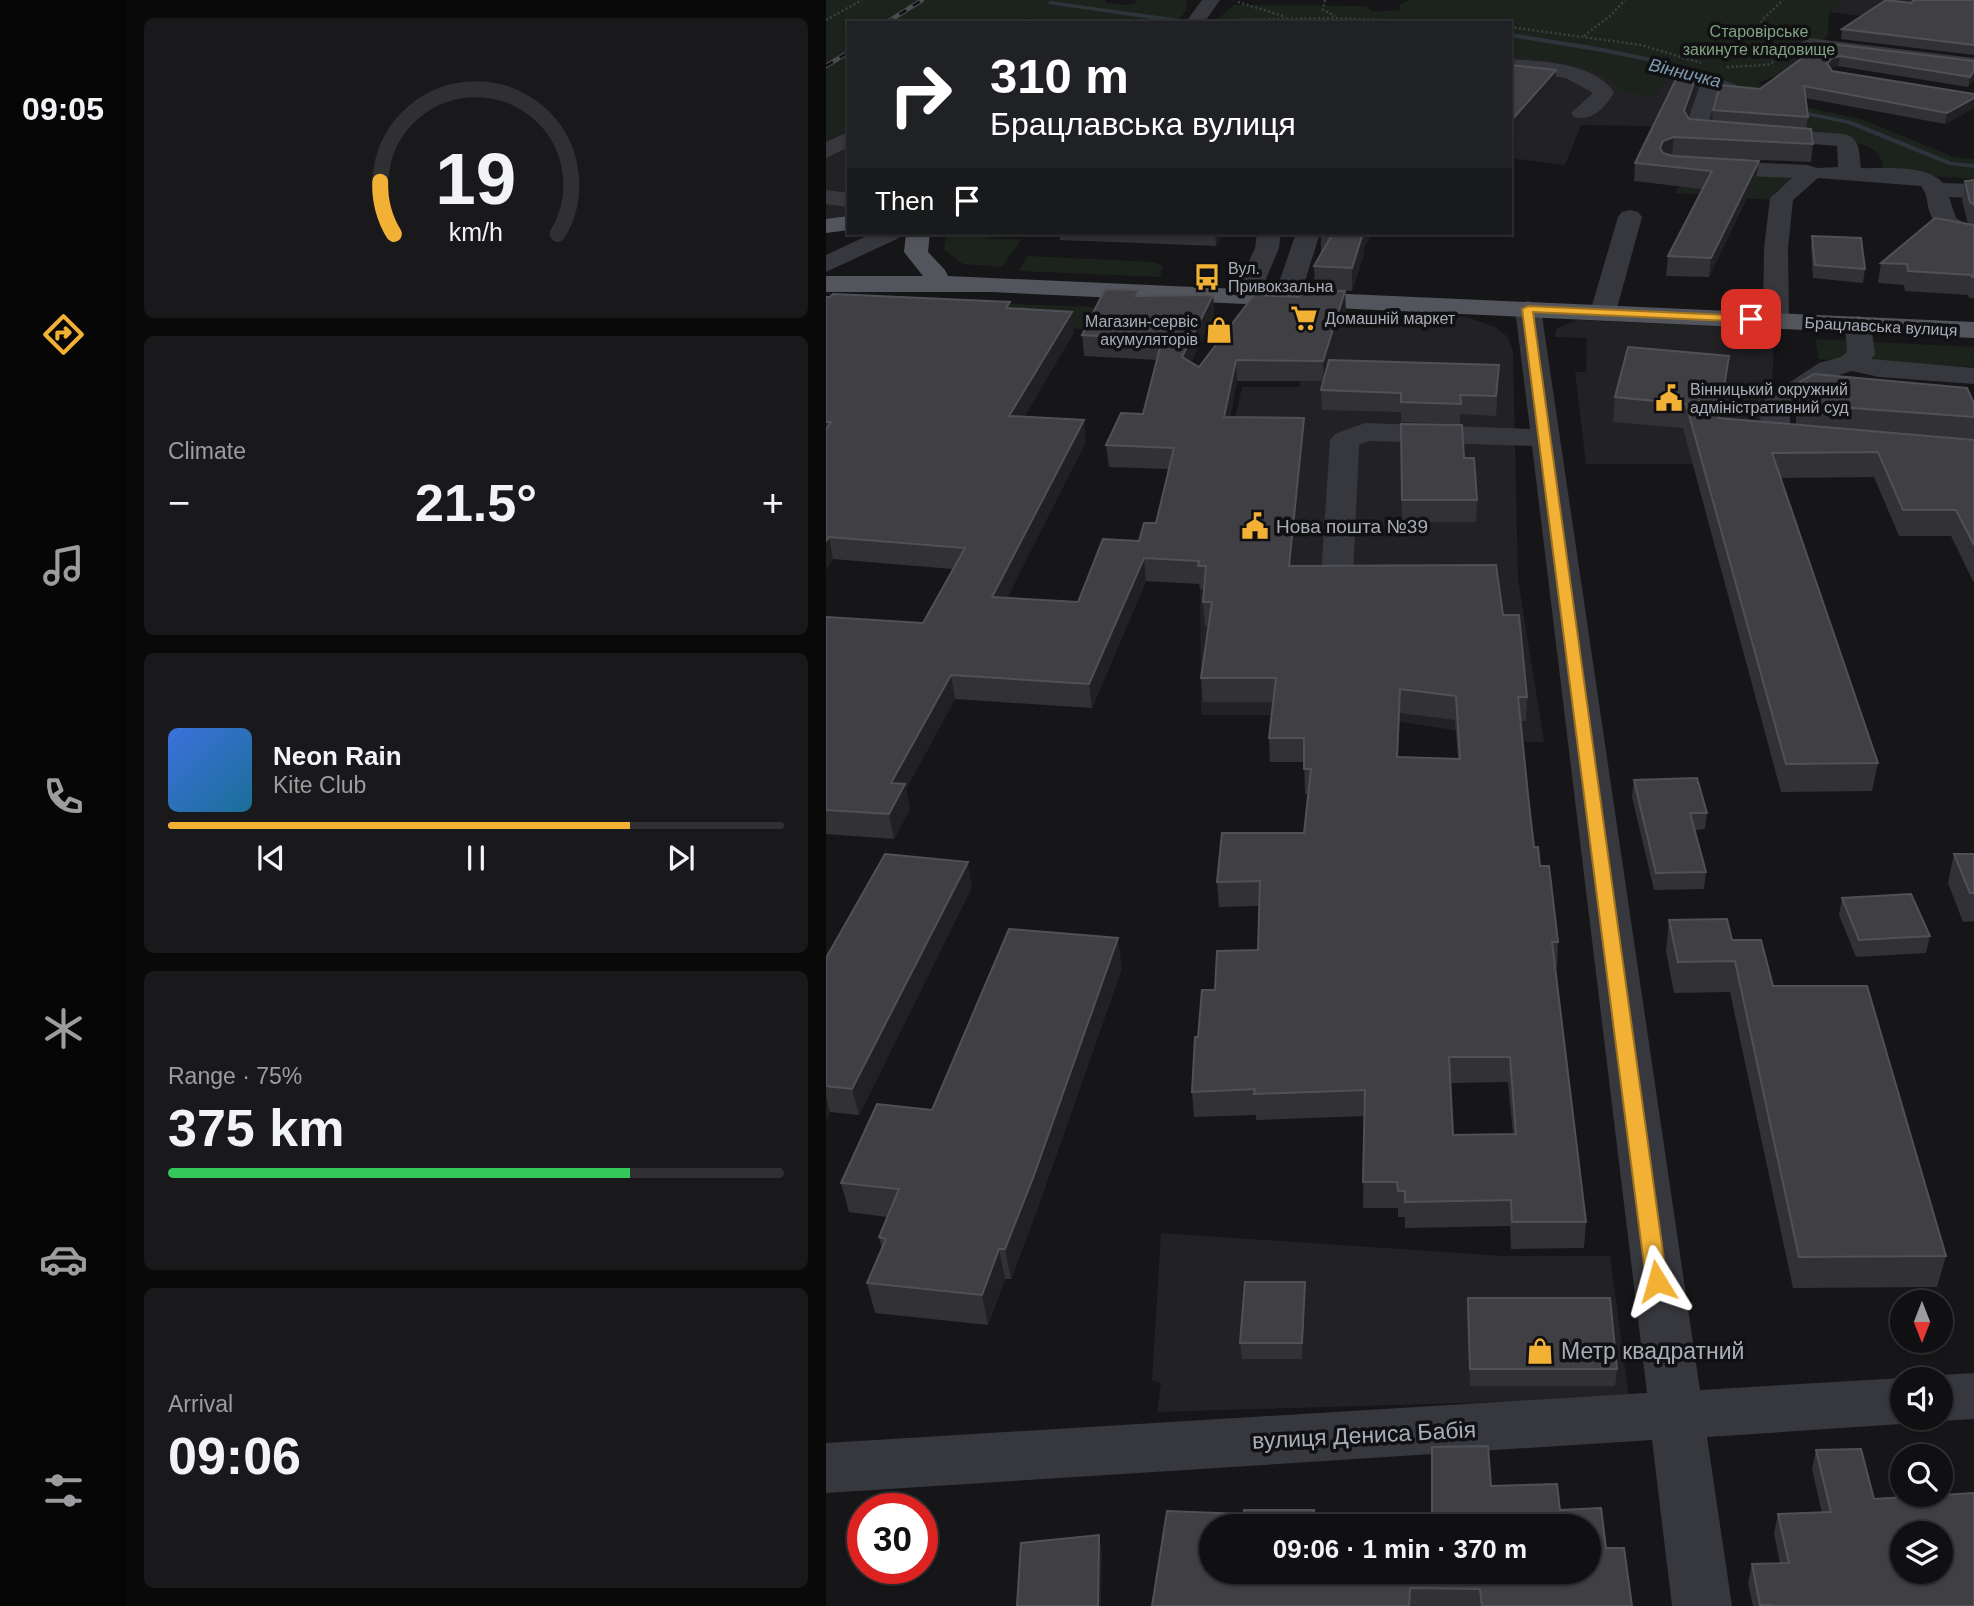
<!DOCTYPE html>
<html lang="en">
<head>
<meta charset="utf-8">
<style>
	:root { --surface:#101012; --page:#19191b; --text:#f1f3f6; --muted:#9c9d9f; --line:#303032; --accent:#f2b134 }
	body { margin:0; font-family:Arial,sans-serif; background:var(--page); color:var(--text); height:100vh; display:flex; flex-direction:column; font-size:26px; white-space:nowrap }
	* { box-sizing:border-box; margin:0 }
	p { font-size:23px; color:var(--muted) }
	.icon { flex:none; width:38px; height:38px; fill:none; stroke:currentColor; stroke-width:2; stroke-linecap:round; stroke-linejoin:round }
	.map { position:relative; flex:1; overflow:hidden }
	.details { display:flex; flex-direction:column; gap:18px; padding:18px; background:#09090a; width:700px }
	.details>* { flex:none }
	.hud { position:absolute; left:21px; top:21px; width:665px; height:214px; border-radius:0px; box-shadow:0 2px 5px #0004,0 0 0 2px var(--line); background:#202124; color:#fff; overflow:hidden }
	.needle { width:46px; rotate:180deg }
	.tools { position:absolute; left:1064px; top:1290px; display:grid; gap:14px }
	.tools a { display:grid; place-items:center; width:63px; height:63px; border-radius:50%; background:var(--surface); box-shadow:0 2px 5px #0004,0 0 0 2px var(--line); font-size:35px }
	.speed { position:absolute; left:21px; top:1493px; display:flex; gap:14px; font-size:35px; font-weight:700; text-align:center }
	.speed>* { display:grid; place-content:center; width:91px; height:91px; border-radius:50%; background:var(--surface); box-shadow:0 2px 5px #0004,0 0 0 2px var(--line); line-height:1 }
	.speed .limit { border:10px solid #d22; background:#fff; color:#111 }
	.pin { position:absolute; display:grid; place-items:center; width:60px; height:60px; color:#fff; margin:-30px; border-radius:14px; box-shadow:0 4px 10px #0006 }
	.me { position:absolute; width:77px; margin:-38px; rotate:352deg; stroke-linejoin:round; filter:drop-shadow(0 0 5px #0008) }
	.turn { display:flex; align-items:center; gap:24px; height:147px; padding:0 28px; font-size:32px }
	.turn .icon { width:91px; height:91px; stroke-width:2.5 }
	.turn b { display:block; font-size:49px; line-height:60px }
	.then { display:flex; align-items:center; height:66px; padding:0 28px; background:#0003; gap:14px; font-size:26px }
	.big { font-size:52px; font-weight:600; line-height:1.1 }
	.details .card { flex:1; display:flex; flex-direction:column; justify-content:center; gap:10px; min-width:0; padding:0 24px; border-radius:10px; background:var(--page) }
	.details .dial { align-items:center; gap:0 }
	.dial svg { height:182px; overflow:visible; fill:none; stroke:var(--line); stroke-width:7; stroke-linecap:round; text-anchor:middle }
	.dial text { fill:var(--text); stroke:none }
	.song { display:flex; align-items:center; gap:21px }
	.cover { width:84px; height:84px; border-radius:10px; background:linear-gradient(135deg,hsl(220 70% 55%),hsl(200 70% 35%)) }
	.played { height:7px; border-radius:4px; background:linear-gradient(90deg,var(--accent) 75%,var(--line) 75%) }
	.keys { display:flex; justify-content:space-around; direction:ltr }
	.heat { display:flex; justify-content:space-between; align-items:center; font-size:38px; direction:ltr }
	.charge { height:10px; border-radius:5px; background:linear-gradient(90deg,#34c759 75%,var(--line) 0) }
	.trip { position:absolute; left:373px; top:1514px; width:402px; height:70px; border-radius:35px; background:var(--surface); box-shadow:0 2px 5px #0004,0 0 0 2px var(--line); font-weight:600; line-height:70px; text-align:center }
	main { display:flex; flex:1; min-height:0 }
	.menu { display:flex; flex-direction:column; width:126px; justify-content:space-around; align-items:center; background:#060607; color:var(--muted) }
	.menu .icon { width:49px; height:49px }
	.menu .on { color:var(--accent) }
	.menu b { font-size:32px; color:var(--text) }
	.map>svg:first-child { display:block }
	.built { fill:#222225 }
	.green { fill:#1c231d }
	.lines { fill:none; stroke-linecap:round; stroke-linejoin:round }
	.stream { fill:#2c353c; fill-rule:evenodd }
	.path { stroke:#3d3f44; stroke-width:2.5; stroke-dasharray:2 2.5; stroke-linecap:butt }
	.minor { fill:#37383d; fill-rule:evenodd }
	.major { fill:#53555c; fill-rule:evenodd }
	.rail-casing { stroke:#4a4c52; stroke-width:4.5 }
	.rail { stroke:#111113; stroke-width:2.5; stroke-dasharray:8; stroke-linecap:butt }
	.wall { fill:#323236; fill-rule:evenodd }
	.shaded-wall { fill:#212124 }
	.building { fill:#3f3f44; stroke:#4f5156; stroke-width:2; fill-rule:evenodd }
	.route { fill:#f2b134; stroke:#9d7322; stroke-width:2 }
	.labels { text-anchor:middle; stroke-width:7; stroke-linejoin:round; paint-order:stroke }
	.far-park-label { font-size:16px; fill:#7fa381; stroke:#111113 }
	.far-poi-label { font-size:16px; fill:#a8adb8; stroke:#111113; text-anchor:start }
	.far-street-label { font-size:16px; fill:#a8adb8; stroke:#111113 }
	.far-water-label { font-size:18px; font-style:italic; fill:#7f9bb3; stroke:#111113 }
	.poi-label { font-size:19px; fill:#a8adb8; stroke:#111113; text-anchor:start }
	.near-poi-label { font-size:23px; fill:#a8adb8; stroke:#111113; text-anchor:start }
	.near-street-label { font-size:23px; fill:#a8adb8; stroke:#111113 }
</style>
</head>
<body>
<main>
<nav class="menu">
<b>09:05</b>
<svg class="icon on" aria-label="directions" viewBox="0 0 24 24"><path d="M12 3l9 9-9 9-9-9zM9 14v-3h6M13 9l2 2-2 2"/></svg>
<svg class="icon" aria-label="music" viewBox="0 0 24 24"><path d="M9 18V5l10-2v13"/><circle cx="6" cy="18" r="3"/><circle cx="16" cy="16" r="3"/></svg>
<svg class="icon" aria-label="phone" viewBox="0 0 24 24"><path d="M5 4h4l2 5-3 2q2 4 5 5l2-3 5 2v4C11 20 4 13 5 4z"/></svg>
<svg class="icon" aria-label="climate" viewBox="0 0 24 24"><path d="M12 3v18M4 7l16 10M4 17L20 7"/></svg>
<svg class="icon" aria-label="car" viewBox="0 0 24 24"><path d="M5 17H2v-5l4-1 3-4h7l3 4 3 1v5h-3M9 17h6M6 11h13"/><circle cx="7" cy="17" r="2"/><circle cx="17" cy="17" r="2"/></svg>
<svg class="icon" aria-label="filters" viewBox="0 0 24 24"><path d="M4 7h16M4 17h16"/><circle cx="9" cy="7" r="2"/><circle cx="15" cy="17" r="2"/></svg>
</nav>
<section class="details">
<div class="card dial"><svg viewBox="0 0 100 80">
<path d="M14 69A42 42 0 1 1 86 69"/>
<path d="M14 69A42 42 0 0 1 8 46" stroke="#f2b134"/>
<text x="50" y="56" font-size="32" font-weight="700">19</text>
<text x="50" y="72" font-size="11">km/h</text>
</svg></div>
<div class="card"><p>Climate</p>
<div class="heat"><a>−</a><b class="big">21.5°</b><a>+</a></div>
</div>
<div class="card">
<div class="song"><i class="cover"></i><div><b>Neon Rain</b><p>Kite Club</p></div></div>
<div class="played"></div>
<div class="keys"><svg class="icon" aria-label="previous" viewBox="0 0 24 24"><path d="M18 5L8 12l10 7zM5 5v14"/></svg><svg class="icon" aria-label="pause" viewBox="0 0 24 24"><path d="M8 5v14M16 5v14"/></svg><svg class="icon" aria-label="next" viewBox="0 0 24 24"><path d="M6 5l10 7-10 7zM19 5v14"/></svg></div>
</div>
<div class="card"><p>Range · 75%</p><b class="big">375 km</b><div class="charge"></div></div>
<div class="card"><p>Arrival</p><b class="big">09:06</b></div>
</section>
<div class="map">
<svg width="1148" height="1606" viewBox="0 0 1148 1606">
	<rect width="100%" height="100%" fill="#161618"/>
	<path class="built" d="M1015 0H1148L1087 22 1003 12Z
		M684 43 777 60 873 85 895 94 962 136 817 126 755 125 739 165 684 158Z
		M23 130V218L0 222V140Z
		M435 307 640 317 669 327 682 337 687 352 692 579 718 742H704L531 715H375L374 583 416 387H473L477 368Z
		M750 320 948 329 945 440 928 464H760L749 372H760L761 338 729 337 730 329Z
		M335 1233 678 1256H784L803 1398 331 1412 335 1383 326 1380Z"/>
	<path class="green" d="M0 0H279L280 3 301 5 311 3 309 0H360L361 9 351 23H242L202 18 195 23H23V130L0 140Z
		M584 0H1015L1003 12 1002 35 967 69 932 83 963 103 1038 120 1127 157 1148 159V179L1067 173 1057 169C1058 132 985 140 963 132 940 125 918 105 896 94 878 85 858 82 839 78L831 96 796 92C782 63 715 59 684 56V23H388L407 5 540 6 546 12 575 10 573 5Z
		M873 171 974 177 950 191 946 200 849 193 860 178Z
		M120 233H165L161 238 196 239 176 267 137 264 118 250Z
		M202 256 327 262 337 266 334 277 193 271Z
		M155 303 271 307 342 333 189 326Z
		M989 339 1148 347V367L993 359Z"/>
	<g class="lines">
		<path class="stream" d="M224 1 368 21 371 23H353L222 4Z
			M684 33C751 44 818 52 882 75 897 80 914 85 927 94L922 95 894 83 835 64 776 52 684 37Z
			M967 109 1026 121 1126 162 1148 164V168L1123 165 1022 124 965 112V110Z"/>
		<path class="path" d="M499 0 497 10 509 16
			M412 2 460 17
			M0 20 36 0
			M411 20 505 18 634 23
			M684 27 815 45 875 63
			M758 36 784 16 799 0
			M956 37 935 26 936 20 957 0
			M901 67 941 65 959 56"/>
		<path class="minor" d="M376 0H394L378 23H359Z
			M982 38 1148 58V70L975 48 972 44Z
			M684 59C718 62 766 62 788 92 780 107 766 122 748 117L745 113 767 93 740 78 684 71Z
			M883 82 890 84 893 88 882 124 1018 134C1035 138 1033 153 1035 168 1058 169 1100 164 1117 183L1148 184V198L1123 197 1130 218 1148 229V244C1126 239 1108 231 1102 207 1101 199 1100 192 1095 186L992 178 967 200 962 248 963 320 959 326 950 328 941 326 937 320 938 248 944 198 966 178 880 174 872 172 869 167 872 162 880 160 982 165 991 168 1012 167 1011 146 862 134 859 129 873 88 876 84Z
			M23 132V147L0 158V142Z
			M0 190 23 193V207L0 204Z
			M804 210 812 212 816 217 790 312 786 318 777 320 768 318 764 312 792 217 796 212Z
			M47 233H77L73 238 0 272V255Z
			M431 233H455L453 248 433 296 429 301 420 304 411 301 407 296 429 248Z
			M470 233H494L474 297 470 302 461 305 452 302 448 297Z
			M702 301 711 304 715 309 874 1390 1076 1378 1079 1379H1076V1418H1095L1076 1424 881 1437 906 1606H846L826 1440 0 1493V1443L821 1393 706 446 543 441 533 445 527 577 523 584 511 587 499 584 495 577 504 440 509 434 539 423 704 429 689 309 693 304Z
			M1032 316 1041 318 1045 324 1049 354 1045 359 1148 368V384L1053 377 1026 371 1013 375 964 407V431L995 435 1000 441 995 447 985 450 940 445C932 435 933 409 940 398L993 363 1015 357 1021 352 1019 324 1023 318Z
			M1148 1373V1419L1115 1421 1105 1418H1115V1379H1104L1115 1375Z"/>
		<path class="major" d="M23 216V230L0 233V219Z
			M80 233H104L102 252 119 270 122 276 1148 322V338L165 292H0V276H97L78 252Z"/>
		<defs>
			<path id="rail" d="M60 23 96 0
				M0 66 23 52"/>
		</defs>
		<use href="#rail" class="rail-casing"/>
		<use href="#rail" class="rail"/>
	</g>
	<path class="wall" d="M1148 0V55L1015 39 1016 29 1085 3Z
		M997 43 1148 61V80L1142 87 1012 66 1005 68 1006 71 1148 94V108L1119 124 979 98 982 117 980 128 987 144 985 162 845 156 933 161 930 179 883 277 840 276 842 256 876 189 808 181 809 163 868 94 861 115 863 119 886 121 887 110 934 89Z
		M1148 180V298H1143L1142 295 1079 291 1078 285 1052 283 1055 263 1145 225 1141 221 1136 200 1139 181Z
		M233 233H397L390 246 234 240Z
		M495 233H546L538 247V254L526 291 489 290 488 266 495 254Z
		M986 236 1039 269 1037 283 987 278 985 248Z
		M387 295 388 315 365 362 373 367 520 311 504 360 672 385 670 416 634 414V424L575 422V412L496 410 495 390 497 381H411L404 417 478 439 466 566 677 615 701 697 700 721H695L708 847 732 942 731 967H729L760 1222 758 1248 685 1249 684 1226 579 1228V1217H572V1208H537L538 1116 430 1120V1115L368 1117 366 1092 372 1037 389 990 432 950 433 906 393 907 391 882 478 833 482 794H479L478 762H444L443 738 447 702H377L375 678 383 626H379L377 602 378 589H374L373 584 320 581 266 708 129 699 80 789 84 809 68 839 0 834V617L97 623 127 569 7 559 0 570V297L185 308 248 332 198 417 260 441 181 598 252 602 330 523 343 469 283 467 280 445 317 414 331 360 258 356 256 335 313 296ZM574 713 629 720 632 758 572 757ZM682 1082 687 1134 627 1135 624 1083Z
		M900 380 894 419 970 425V406L974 382 1148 403V583L1125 536H1073L1048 477 954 478 1052 763 1046 791 955 792 857 428 787 422 789 397Z
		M575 424 638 458 651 500 650 522H576Z
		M808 780 881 813 879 829 869 830 880 872 878 889 828 890 806 797Z
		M1128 854H1148V921L1137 922 1122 883Z
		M146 887 33 1115 4 1112 0 1120V958Z
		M1016 898 1104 936 1100 953 1030 957 1013 915Z
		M843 920 906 940 1120 1256 1111 1287 967 1288 904 992 848 993 840 951Z
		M296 968 212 1207 185 1279H179L162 1325 49 1313 41 1283 56 1249 53 1237 61 1217 23 1212 15 1183 106 1110Z
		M479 1282V1298L476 1359H416L414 1343Z
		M642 1298 791 1369 789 1386H644L641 1316Z
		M990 1450 1048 1499 1148 1606H927L922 1583 926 1564H954L948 1533 952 1514 996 1513 986 1469Z
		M665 1486 734 1510 780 1548 806 1606H326L488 1510 385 1572H763Z"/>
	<path class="shaded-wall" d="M1014 56 1012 66 1004 68 1001 63 1006 58Z
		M730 70 729 90 684 142V122Z
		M1148 71V80L1142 87 1144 77Z
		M870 77 868 94 857 128 858 111Z
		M1148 98V108L1119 124 1121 113Z
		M848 137 846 155 836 159 833 166 834 148 837 141Z
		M933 161 930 179 883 277 885 258Z
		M389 233H397L390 246Z
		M534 233H546L538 247V254L526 291V268Z
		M519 291 520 311 498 381 497 361Z
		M387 295 388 315 358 377 356 357Z
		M246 312 248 332 186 437 183 416Z
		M903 356 900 380 891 443 893 418Z
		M410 360 411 381 400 439 398 417Z
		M478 418V439L464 589 463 566Z
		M258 420 260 441 170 620 166 597Z
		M3 537 7 559 0 570V541Z
		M318 558 320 581 266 708 263 684Z
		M125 675 129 699 80 789 84 809 68 839 63 814 65 783Z
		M574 689V713L571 781V757Z
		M142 862 146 887 33 1115 26 1089Z
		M292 938 296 968 212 1207 185 1279 179 1249Z
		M0 1096 4 1112 0 1120Z
		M173 1249 179 1279 162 1325 156 1295Z
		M479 1282V1298L476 1359V1343Z
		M273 1535 276 1552 275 1606H272Z"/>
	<path class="building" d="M1060 0 1085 3 1088 0H1148V45L1016 29Z
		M997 43 1148 61V71L1144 77 1014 56 1006 58 1001 63 1006 71 1148 94V98L1121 113 978 86 982 117 887 110 894 85 934 89Z
		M684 65 730 70 684 122Z
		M852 75 870 77 858 111 863 119 985 129 987 144 848 137 837 141 834 148 837 153 847 156 933 161 885 258 842 256 886 171 809 163Z
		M1148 180V205L1144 202 1139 181Z
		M1109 218 1148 225V277H1146V275L1082 271 1081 264 1055 263Z
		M495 233H537L526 268 488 266 506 235Z
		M986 236 1035 238 1039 269 989 265Z
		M279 289 313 290 310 296 387 295 356 357 373 367 428 295 473 297 477 290 519 291 497 361 410 360 398 417 478 418 463 566 670 565 677 615H693L701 697H692L703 804 708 847H712L714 866H723L732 942H726L760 1222H686L685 1200 579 1202V1191H572L571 1182H537L539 1090 428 1094 429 1089 366 1092 369 1037H372L376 990H389L391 951 432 950 434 881 391 882 396 833H478L485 769H478V738H443L450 678H375L386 602H377L380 566H372L373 561 318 558 263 684 125 675 65 783 79 784 63 814 0 810V617L97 623 139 548 3 537 0 541V429L5 422H0V297H4L7 294 184 302 180 308 246 312 183 416 258 420 166 597 252 602 277 539 313 541 318 523H330L348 448 280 445 295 413 317 414 336 340 256 335ZM574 689 630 696 634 759 571 757ZM623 1057H684L690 1134 627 1135Z
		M802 347 903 356 893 418 1148 440V545L1130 510H1077L1052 452 946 453 1052 763 960 764 860 404 789 397Z
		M503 360 673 365 670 396 634 395 635 404 575 402V393L495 390Z
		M988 374 1141 388 1148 403V417L973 404 974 382Z
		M575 424 636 425 638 458H648L651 500H576Z
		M871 778 881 813H864L880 872 830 873 808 780Z
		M59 854 142 862 26 1089 0 1086V958Z
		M1128 854H1148V893H1144Z
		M1085 894 1104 936 1033 940 1016 898Z
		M901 919 906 940H935L947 986H1041L1120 1256 973 1257 909 961 852 962 843 920Z
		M183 929 292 938 207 1178 179 1249H173L156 1295 41 1283 60 1239 53 1237 73 1189 15 1183 51 1104 106 1110Z
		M419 1282H479L476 1343H414Z
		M642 1298H784L791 1369H644Z
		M662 1446 665 1486 731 1484 734 1510 775 1508 780 1548H798L806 1606H656L654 1589 584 1588 583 1606H326L341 1511 418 1514V1510H488L487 1526H385V1572H763V1526H606V1447Z
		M1035 1449 1048 1499 1148 1493V1606H947L946 1605H934L926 1564 963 1563 952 1514 1005 1512 990 1450ZM1076 1533H1115V1572H1076Z
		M273 1535 272 1606H191L195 1543Z"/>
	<path class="route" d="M702 306 925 316 931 319 925 322 707 312 841 1281 838 1287 831 1289 823 1287 820 1281 696 309Z"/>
	<defs>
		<symbol id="bus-bare" viewBox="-9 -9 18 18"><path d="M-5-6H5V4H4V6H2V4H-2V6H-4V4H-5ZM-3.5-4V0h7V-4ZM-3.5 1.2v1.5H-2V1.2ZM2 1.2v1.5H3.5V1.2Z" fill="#f2b134" stroke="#111113" stroke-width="2.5" paint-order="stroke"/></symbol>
		<symbol id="supermarket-bare" viewBox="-9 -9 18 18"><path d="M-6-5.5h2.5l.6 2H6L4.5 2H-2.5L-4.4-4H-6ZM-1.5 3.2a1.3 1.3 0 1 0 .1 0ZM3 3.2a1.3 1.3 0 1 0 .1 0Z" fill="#f2b134" stroke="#111113" stroke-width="2.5" paint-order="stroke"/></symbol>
		<symbol id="shop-bare" viewBox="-9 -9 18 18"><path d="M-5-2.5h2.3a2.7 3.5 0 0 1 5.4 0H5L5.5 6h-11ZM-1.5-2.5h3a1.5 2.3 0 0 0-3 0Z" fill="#f2b134" stroke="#111113" stroke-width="2.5" paint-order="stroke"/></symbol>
		<symbol id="civic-bare" viewBox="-9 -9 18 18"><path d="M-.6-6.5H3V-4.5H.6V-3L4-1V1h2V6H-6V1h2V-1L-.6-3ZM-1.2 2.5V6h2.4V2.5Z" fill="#f2b134" stroke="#111113" stroke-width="2.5" paint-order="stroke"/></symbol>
	</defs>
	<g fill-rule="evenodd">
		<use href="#bus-bare" x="362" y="258" width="38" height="38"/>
		<use href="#supermarket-bare" x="459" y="299" width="38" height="38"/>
		<use href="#shop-bare" x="374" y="311" width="38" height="38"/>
		<use href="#civic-bare" x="824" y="379" width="38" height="38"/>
		<use href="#civic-bare" x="410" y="507" width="38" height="38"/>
		<use href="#shop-bare" x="695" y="1332" width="38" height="38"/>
	</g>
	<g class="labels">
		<g class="far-park-label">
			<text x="933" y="37">Старовірське<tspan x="933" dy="18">закинуте кладовище</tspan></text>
		</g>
		<g class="far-poi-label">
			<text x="402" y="274">Вул.<tspan x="402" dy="18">Привокзальна</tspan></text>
			<text x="499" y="324">Домашній маркет</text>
			<text x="372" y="327" text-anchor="end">Магазин-сервіс<tspan x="372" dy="18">акумуляторів</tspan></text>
			<text x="864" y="395">Вінницький окружний<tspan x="864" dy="18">адміністративний суд</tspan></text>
		</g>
		<g class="far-street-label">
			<text transform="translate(1055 326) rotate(3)" y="6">Брацлавська вулиця</text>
		</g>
		<g class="far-water-label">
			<text transform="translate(859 73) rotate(14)" y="6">Вінничка</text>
		</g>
		<g class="poi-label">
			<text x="450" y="533">Нова пошта №39</text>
		</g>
		<g class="near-poi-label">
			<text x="735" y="1359">Метр квадратний</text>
		</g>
		<g class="near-street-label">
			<text transform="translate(538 1435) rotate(-3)" y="8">вулиця Дениса Бабія</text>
		</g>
	</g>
</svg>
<div class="tools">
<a><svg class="needle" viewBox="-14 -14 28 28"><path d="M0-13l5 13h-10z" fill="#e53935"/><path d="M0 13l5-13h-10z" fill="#9c9d9f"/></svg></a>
<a><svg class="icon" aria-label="sound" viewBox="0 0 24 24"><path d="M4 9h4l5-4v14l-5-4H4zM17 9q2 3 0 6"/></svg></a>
<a><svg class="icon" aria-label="search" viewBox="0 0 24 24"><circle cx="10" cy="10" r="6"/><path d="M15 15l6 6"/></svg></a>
<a><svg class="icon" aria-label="layers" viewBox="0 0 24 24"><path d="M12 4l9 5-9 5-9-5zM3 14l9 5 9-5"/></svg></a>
</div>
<div class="speed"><div class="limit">30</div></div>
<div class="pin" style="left:925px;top:319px;background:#d93025"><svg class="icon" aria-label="arrive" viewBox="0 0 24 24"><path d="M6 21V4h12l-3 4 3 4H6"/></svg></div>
<svg class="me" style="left:831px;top:1281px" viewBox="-20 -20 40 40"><path d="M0-17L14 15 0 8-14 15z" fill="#f2b134" stroke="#fff" stroke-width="4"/></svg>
<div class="trip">09:06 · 1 min · 370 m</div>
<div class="hud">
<div class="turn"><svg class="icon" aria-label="right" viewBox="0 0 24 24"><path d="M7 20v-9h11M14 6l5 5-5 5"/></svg><div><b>310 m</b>Брацлавська вулиця</div></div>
<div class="then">Then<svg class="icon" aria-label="arrive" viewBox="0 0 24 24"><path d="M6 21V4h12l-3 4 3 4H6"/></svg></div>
</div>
</div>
</main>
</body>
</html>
